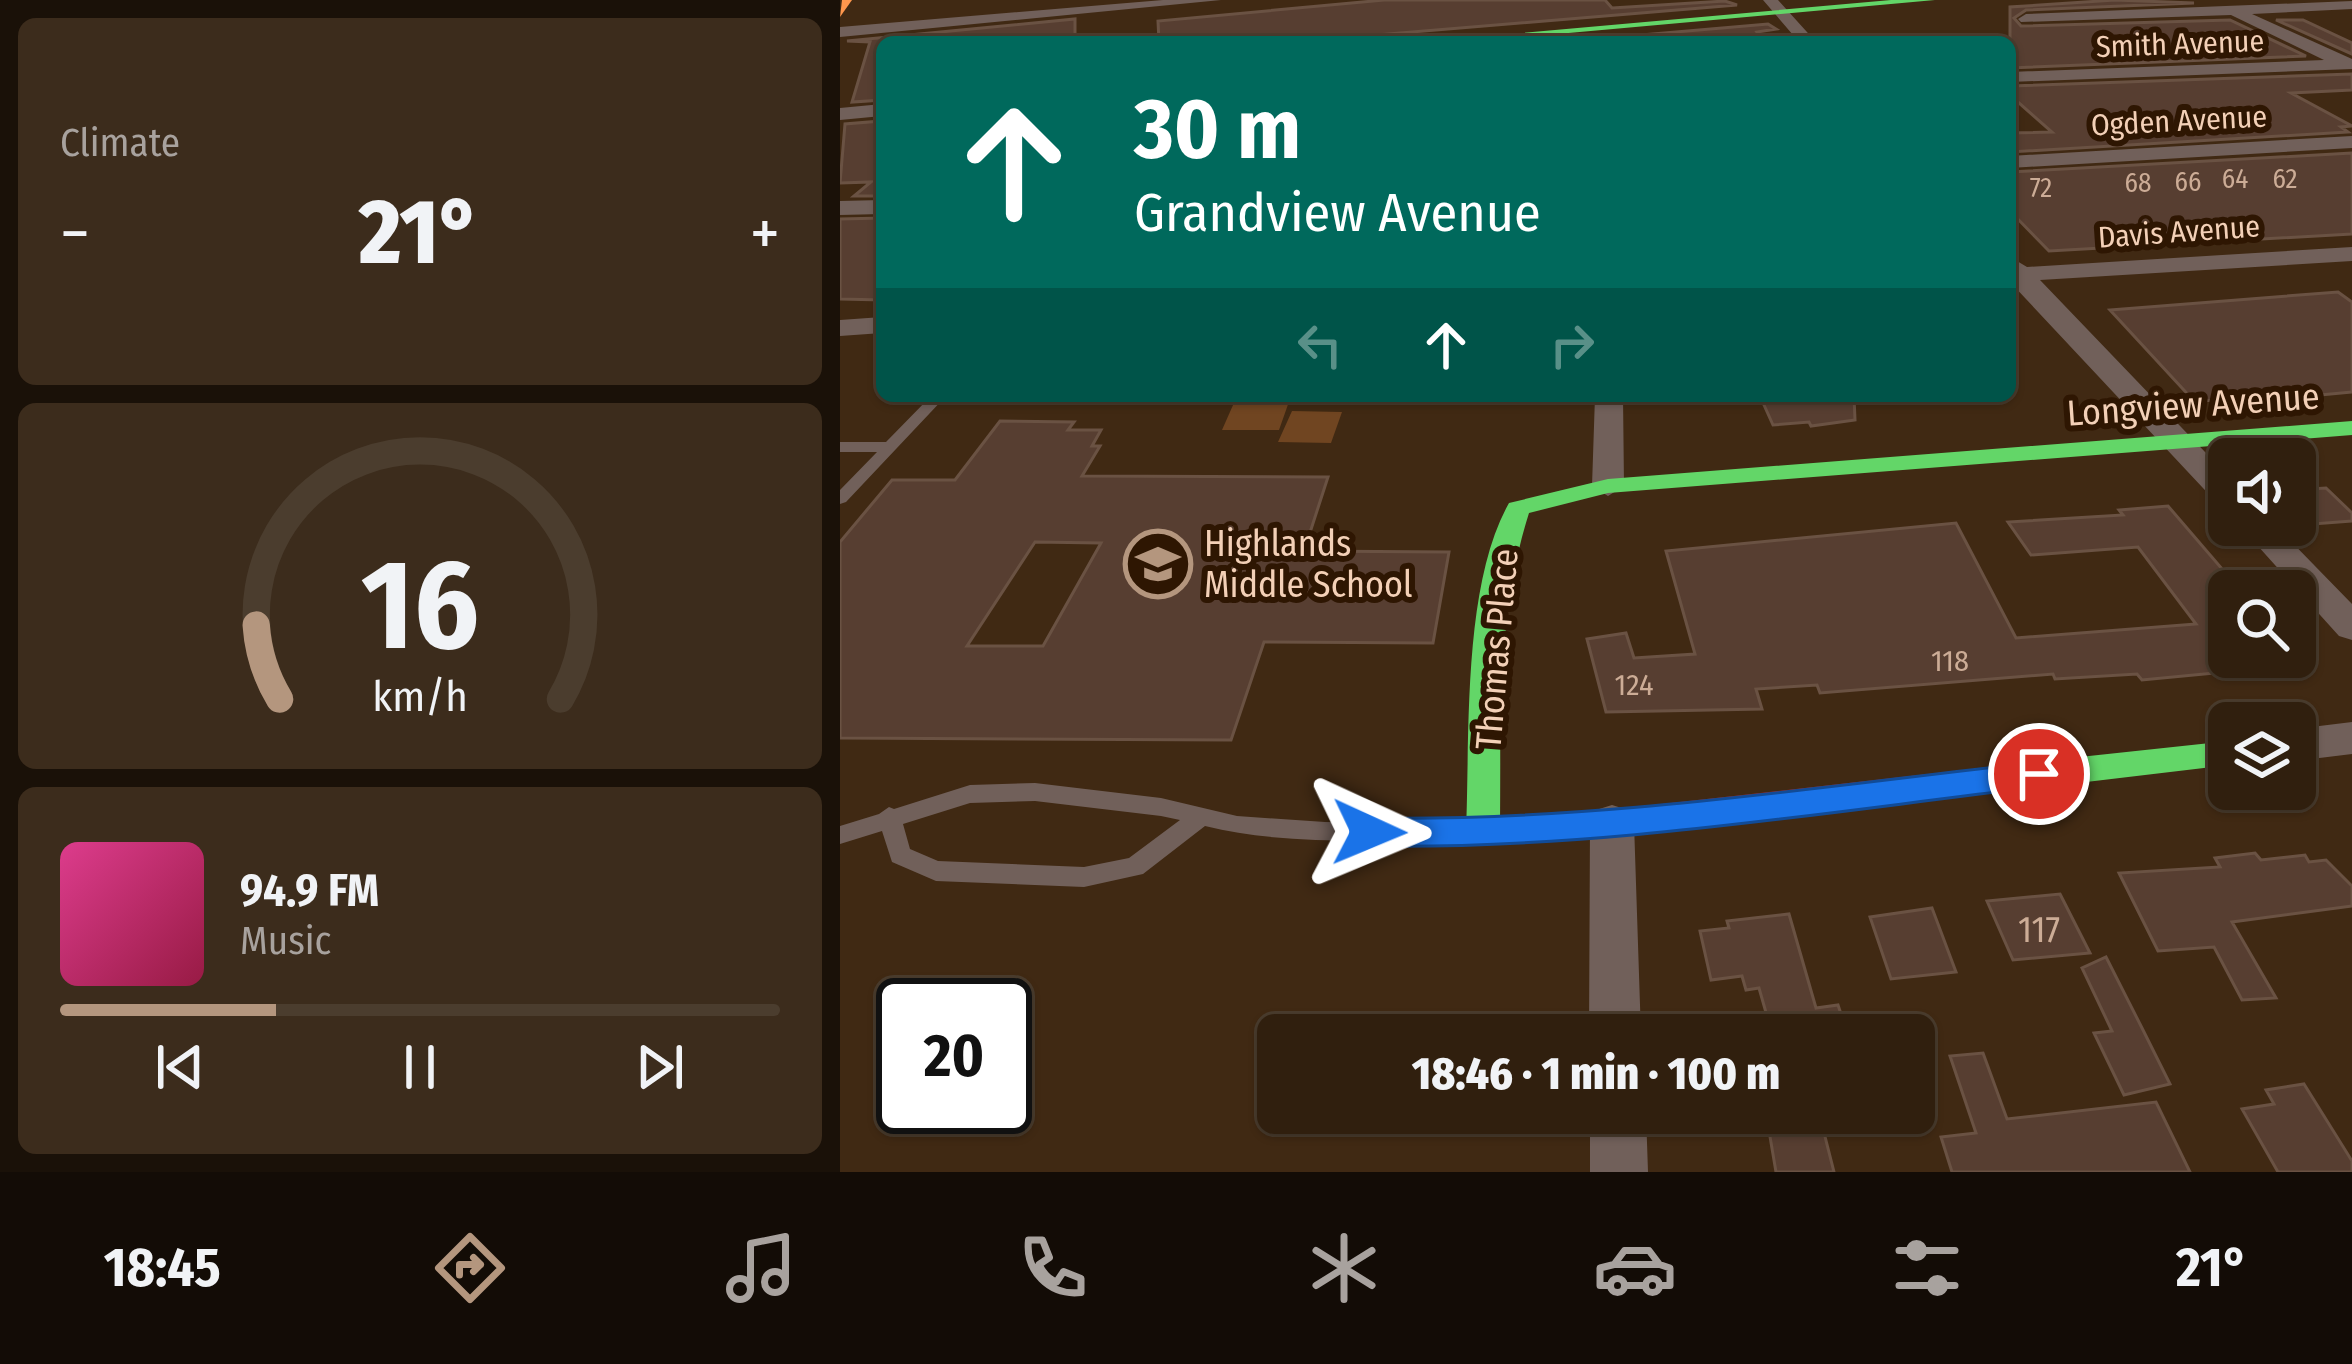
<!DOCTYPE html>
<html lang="en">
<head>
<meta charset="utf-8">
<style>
	:root { --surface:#301f0e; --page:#3c2c1c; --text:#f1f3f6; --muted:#a8a29e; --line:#4b3d2e; --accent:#b4967e }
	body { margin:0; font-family:"Fira Sans Condensed",sans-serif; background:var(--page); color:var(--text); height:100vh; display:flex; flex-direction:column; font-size:45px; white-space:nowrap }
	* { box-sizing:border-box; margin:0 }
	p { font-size:39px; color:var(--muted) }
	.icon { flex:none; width:66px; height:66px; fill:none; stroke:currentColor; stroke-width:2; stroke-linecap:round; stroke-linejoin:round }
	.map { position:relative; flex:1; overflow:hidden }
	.drawer { display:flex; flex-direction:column; gap:18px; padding:18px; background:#1a1108; width:840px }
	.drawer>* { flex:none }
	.hud { position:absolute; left:36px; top:36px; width:1140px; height:366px; border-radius:18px; box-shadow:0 3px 9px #0004,0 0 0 3px var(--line); background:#00695c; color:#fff; overflow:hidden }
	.fabs { position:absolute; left:1368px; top:438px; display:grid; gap:24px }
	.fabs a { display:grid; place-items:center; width:108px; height:108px; border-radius:18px; background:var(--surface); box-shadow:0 3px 9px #0004,0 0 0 3px var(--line); font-size:60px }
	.speed { position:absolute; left:36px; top:978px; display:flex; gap:24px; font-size:60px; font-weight:700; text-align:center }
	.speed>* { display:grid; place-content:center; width:156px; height:156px; border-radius:50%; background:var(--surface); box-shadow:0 3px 9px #0004,0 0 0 3px var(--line); line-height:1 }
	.speed .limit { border:6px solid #111; border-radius:18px; background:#fff; color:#111 }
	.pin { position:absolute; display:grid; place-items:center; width:102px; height:102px; color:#fff; margin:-51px; border:6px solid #fff; border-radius:50%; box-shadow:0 3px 12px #0007 }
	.me { position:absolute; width:132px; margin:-66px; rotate:91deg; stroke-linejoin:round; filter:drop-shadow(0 0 9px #0008) }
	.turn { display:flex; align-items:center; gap:42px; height:252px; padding:0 60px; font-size:54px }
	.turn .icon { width:156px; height:156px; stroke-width:2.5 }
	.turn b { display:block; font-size:84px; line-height:102px }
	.lanes { display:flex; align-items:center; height:114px; padding:0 60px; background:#0003; justify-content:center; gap:60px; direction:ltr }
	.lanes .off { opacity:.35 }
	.big { font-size:90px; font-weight:800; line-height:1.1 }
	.drawer .card { flex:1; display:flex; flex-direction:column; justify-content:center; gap:18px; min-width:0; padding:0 42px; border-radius:18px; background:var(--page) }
	.drawer .dial { align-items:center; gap:0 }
	.dial svg { height:312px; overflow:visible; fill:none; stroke:var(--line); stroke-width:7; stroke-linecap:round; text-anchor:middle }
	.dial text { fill:var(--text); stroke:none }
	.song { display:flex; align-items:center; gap:36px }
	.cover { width:144px; height:144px; border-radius:18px; background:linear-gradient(135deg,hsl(330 70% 55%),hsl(340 70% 35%)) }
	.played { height:12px; border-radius:6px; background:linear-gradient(90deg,var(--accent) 30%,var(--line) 30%) }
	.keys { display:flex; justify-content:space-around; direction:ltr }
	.heat { display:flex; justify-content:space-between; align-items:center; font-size:66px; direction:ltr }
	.trip { position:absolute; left:417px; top:1014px; width:678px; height:120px; border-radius:18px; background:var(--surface); box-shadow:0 3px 9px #0004,0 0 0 3px var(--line); font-weight:800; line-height:120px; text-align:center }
	.tab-bar { display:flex; height:192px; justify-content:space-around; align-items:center; background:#130c06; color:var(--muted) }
	.tab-bar .icon { width:84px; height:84px }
	.tab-bar .on { color:var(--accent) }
	.tab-bar b { font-size:54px; color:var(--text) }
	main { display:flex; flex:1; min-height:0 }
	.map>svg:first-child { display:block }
	.green { fill:#704521 }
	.building { fill:#573e31; stroke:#6a5243; stroke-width:3; fill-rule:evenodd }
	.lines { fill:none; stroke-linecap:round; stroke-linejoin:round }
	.lane { fill:#71605a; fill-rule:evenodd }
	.street { fill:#71605a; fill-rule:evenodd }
	.fast { fill:#63d668; fill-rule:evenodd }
	.slow { fill:#ff974d; fill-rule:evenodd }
	.jam { fill:#b3261e; fill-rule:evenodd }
	.route { fill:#1a73e8; stroke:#114b97; stroke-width:3 }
	.labels { text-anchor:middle; stroke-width:12; stroke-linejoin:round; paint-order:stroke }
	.far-number-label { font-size:27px; fill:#ccac96 }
	.far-street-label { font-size:30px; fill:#f3d0b7; stroke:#2e1602 }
	.number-label { font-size:30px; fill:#ccac96 }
	.street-label { font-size:36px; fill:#f3d0b7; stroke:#2e1602 }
	.poi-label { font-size:36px; fill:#f3d0b7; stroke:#2e1602; text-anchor:start }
	.near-number-label { font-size:36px; fill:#ccac96 }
</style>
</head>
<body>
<main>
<section class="drawer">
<div class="card"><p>Climate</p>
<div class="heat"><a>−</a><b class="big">21°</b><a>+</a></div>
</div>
<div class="card dial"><svg viewBox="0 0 100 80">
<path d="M14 69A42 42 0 1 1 86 69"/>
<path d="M14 69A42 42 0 0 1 8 50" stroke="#b4967e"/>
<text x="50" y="56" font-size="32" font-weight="700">16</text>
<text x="50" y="72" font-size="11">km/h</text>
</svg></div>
<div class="card">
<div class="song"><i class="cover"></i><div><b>94.9 FM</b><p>Music</p></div></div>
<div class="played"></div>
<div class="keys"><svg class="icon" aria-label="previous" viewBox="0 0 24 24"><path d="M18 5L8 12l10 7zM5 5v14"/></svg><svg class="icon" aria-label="pause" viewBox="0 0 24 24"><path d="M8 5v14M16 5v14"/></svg><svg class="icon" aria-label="next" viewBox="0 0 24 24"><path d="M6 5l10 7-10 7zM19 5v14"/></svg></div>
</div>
</section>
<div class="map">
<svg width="1512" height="1172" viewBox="0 0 1512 1172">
	<rect width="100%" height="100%" fill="#402913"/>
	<path class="green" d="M397 396H451L439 430H382Z
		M452 411 502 412 491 443 438 442Z"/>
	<path class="building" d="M544 0H765L772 8 885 1 897 5 452 42H319L318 21Z
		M1275 0 1354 3 1186 10 1174 18 1181 26 1390 20 1466 56 1170 68V7Z
		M235 19V42H42V100L12 102 30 42 7 41Z
		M1436 20H1463L1512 43V54Z
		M928 24 936 29 917 32 925 42H720Z
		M1512 74V90L1451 93 1512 126 1501 127 1508 132 1170 152V133L1212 132 1170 95V86Z
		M42 121 38 148 42 147V196H14L31 182 0 183 5 124Z
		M1512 153V234L1209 251 1170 211V172Z
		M42 218V300L0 299V219Z
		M1498 292 1512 302V392L1448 398 1354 401 1270 310Z
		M920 396H1014L1015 420 971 426 969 422 933 425Z
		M160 421 234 422 228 430H261L252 446H260L242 476 488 477 464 551 609 552 593 643 424 642 391 740 0 738V542L52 480H115ZM195 542 261 543 203 646H127Z
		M1486 488 1512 513V521L1473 524 1455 506V490Z
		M1328 506 1389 577V668L1384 661 1377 662 1385 672 1302 680 1297 674 1215 679 1213 674 980 693 977 685 916 689 922 709 766 712 747 639 786 633 794 658 855 654 826 551 1116 523 1176 638 1356 624 1298 547 1191 555 1168 522 1283 515 1279 510Z
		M1415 853 1421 860 1465 855 1469 862 1486 860 1512 886V906L1392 922 1436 998 1402 1000 1374 947 1318 951 1279 873 1380 867 1375 858Z
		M1220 894 1250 953 1173 960 1147 901Z
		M1092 908 1116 972 1051 979 1030 917Z
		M949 914 976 1008 998 1005 1008 1035H914L913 1018 927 1016 919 988 906 990 902 976 871 980 860 931 889 928 887 921Z
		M1266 957 1302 1028 1330 1084 1284 1095 1254 1033 1272 1031 1242 968Z
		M1143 1053 1167 1119 1316 1102 1350 1172H1112L1101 1137 1136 1133 1110 1056Z
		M1464 1084 1512 1161V1172H1438L1402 1109 1434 1104 1426 1090Z
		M926 1113H979L994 1172H936Z"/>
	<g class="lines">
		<path class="lane" d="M91 396H106L6 502 0 504V490L37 452H0V442H46Z
			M195 783 321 798 397 816 485 822 618 824 753 816 761 819 764 825 761 831 753 834C675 839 599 842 521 841 469 840 416 839 365 826L303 874 244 887 96 881 52 862 42 831 0 844V826L39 814 49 807 54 809 130 785ZM195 801 321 816 340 820 289 858 244 867 98 861 70 849 63 824 130 803Z"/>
		<path class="street" d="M323 0H381L0 37V27Z
			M923 0H938L976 42H959Z
			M1512 1V9L1412 14 1512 59V69L1170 82V72L1484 60 1391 15 1181 22 1178 19 1186 14Z
			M42 104V116L0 120V108Z
			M1512 136V148L1170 168V156Z
			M42 200V214L0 215V201Z
			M1512 247V261L1200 280 1389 477V506L1377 503 1170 282 1172 258 1187 267Z
			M42 317V333L0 336V320Z
			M755 396H783L784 486 768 496 752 486Z
			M1399 525H1435L1512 604V640L1499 636Z
			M1512 722V754L1455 761V729Z
			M772 805 788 810 794 823 801 1035H749L750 823 756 810Z
			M750 1113H806L808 1172H750Z"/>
		<path class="fast" d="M1051 0H1095L630 42H582Z
			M1512 421V435L768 493 689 513C656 617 661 724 660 832L655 842 643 846 631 842 626 832C630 737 622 586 669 503L768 479Z
			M1389 741V765L1221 785 1210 781 1205 772 1210 763 1221 759Z"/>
		<path class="slow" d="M2 0H12L0 17Z"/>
		<path class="jam" d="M1221 759 1232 763 1237 772 1232 781 1221 785 760 839 748 835 743 825 748 815 760 811Z"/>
	</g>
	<path class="route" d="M1199 762 1211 765 1215 774 1211 783 1199 787C977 813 753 850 529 846L517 842 512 832 517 822 529 818C753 822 976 787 1199 762Z"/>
	<defs>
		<symbol id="school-ring" viewBox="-11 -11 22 22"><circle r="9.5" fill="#2e1602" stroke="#b4967e" stroke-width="1.5"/><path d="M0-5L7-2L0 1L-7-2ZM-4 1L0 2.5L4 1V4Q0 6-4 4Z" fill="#b4967e"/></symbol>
	</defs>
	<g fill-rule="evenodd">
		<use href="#school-ring" x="280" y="526" width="76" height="76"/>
	</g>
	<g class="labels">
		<g class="far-number-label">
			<text x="1395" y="188">64</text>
			<text x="1445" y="188">62</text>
			<text x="1348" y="191">66</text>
			<text x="1298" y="192">68</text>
			<text x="1201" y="197">72</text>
		</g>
		<g class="far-street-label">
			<text transform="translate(1340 44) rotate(-2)" y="10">Smith Avenue</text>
			<text transform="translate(1339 121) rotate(-3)" y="10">Ogden Avenue</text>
			<text transform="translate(1339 232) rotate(-4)" y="10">Davis Avenue</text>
		</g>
		<g class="number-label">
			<text x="1110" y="671">118</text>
			<text x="794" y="695">124</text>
		</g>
		<g class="street-label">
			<text transform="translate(1353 404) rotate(-4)" y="13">Longview Avenue</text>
			<text transform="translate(656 649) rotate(-85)" y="13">Thomas Place</text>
		</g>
		<g class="poi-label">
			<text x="364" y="556">Highlands<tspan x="364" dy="41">Middle School</tspan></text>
		</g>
		<g class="near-number-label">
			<text x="1199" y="942">117</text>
		</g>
	</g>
</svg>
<div class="fabs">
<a><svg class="icon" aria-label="sound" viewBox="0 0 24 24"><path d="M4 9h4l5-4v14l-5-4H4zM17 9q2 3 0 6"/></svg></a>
<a><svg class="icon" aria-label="search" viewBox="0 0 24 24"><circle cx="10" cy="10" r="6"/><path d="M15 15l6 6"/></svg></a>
<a><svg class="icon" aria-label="layers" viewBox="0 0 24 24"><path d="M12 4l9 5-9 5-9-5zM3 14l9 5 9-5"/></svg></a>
</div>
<div class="speed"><div class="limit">20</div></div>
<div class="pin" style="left:1199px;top:774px;background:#d93025"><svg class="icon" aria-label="arrive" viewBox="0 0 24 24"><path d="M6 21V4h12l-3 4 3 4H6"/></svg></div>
<svg class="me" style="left:529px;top:832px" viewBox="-20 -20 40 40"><path d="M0-17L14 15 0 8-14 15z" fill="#1a73e8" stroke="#fff" stroke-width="4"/></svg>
<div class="trip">18:46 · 1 min · 100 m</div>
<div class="hud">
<div class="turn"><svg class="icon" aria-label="ahead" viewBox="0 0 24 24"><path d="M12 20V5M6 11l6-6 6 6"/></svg><div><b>30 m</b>Grandview Avenue</div></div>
<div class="lanes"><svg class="icon off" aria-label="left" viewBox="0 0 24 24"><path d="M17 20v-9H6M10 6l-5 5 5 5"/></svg><svg class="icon" aria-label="ahead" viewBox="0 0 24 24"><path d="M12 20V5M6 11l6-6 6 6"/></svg><svg class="icon off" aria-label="right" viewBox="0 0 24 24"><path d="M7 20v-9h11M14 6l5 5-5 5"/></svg></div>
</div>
</div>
</main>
<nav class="tab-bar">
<b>18:45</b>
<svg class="icon on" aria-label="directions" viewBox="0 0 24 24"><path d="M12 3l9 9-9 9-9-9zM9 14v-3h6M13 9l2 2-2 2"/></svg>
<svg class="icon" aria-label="music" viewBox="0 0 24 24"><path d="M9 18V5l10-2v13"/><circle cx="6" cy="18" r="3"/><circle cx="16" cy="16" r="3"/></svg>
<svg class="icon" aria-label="phone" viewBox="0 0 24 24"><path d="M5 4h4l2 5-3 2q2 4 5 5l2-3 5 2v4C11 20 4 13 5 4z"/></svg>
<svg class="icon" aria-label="climate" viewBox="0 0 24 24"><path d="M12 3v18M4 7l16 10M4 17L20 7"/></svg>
<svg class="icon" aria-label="car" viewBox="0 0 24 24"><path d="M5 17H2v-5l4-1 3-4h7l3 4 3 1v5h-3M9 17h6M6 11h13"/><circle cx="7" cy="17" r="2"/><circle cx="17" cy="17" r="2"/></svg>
<svg class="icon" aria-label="filters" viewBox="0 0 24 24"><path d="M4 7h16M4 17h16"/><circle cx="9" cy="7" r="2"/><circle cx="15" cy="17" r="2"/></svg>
<b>21°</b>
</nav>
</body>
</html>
